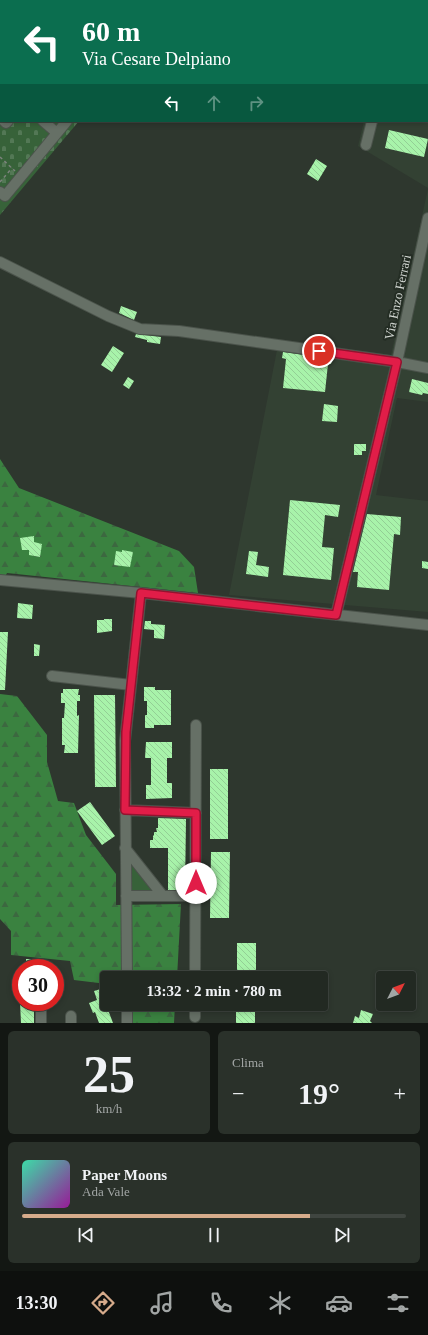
<!DOCTYPE html>
<html lang="it">
<head>
<meta charset="utf-8">
<style>
	:root { --surface:#222922; --page:#2a312a; --text:#f1f3f6; --muted:#a2a6a5; --line:#3f4540; --accent:#d6ab8b }
	body { margin:0; font-family:Georgia,serif; background:var(--page); color:var(--text); height:100vh; display:flex; flex-direction:column; font-size:15px; white-space:nowrap }
	* { box-sizing:border-box; margin:0 }
	p { font-size:13px; color:var(--muted) }
	.icon { flex:none; width:22px; height:22px; fill:none; stroke:currentColor; stroke-width:2; stroke-linecap:round; stroke-linejoin:round }
	.map { position:relative; height:1023px; overflow:hidden }
	.side { display:flex; flex-direction:column; gap:8px; padding:8px; background:#131713; flex:1 }
	.side>* { flex:none }
	.banner { position:absolute; left:0px; top:0px; width:428px; height:122px; box-shadow:0 2px 6px #0003,0 0 0 1px var(--line); background:#0b6e4f; color:#fff; overflow:hidden }
	.needle { width:26px; rotate:48deg }
	.controls { position:absolute; left:376px; top:971px; display:grid; gap:8px }
	.controls a { display:grid; place-items:center; width:40px; height:40px; border-radius:4px; background:var(--surface); box-shadow:0 2px 6px #0003,0 0 0 1px var(--line); font-size:20px }
	.speed { position:absolute; left:12px; top:959px; display:flex; gap:8px; font-size:20px; font-weight:700; text-align:center }
	.speed>* { display:grid; place-content:center; width:52px; height:52px; border-radius:50%; background:var(--surface); box-shadow:0 2px 6px #0003,0 0 0 1px var(--line); line-height:1 }
	.speed .limit { border:6px solid #d22; background:#fff; color:#111 }
	.pin { position:absolute; display:grid; place-items:center; width:34px; height:34px; color:#fff; margin:-17px; border:2px solid #fff; border-radius:50%; box-shadow:0 1px 4px #0007 }
	.me { position:absolute; width:44px; margin:-22px; rotate:0deg; stroke-linejoin:round; filter:drop-shadow(0 0 3px #0008) }
	.turn { display:flex; align-items:center; gap:14px; height:84px; padding:0 16px; font-size:18px }
	.turn .icon { width:52px; height:52px; stroke-width:2.5 }
	.turn b { display:block; font-size:28px; line-height:34px }
	.lanes { display:flex; align-items:center; height:38px; padding:0 16px; background:#0003; justify-content:center; gap:20px; direction:ltr }
	.lanes .off { opacity:.35 }
	.big { font-size:30px; font-weight:600; line-height:1.1 }
	.side .tile { flex:1; display:flex; flex-direction:column; justify-content:center; gap:6px; min-width:0; padding:0 14px; border-radius:6px; background:var(--page) }
	.side .dial { align-items:center; gap:0 }
	.dial b { font-size:52px; line-height:1 }
	.song { display:flex; align-items:center; gap:12px }
	.cover { width:48px; height:48px; border-radius:6px; background:linear-gradient(135deg,hsl(160 70% 55%),hsl(300 70% 35%)) }
	.played { height:4px; border-radius:2px; background:linear-gradient(90deg,var(--accent) 75%,var(--line) 75%) }
	.keys { display:flex; justify-content:space-around; direction:ltr }
	.heat { display:flex; justify-content:space-between; align-items:center; font-size:22px; direction:ltr }
	.side .tiles { flex:1; display:grid; gap:8px; grid-template-columns:1fr 1fr }
	.tile:last-child { grid-column:span 2 }
	.trip { position:absolute; left:100px; top:971px; width:228px; height:40px; border-radius:4px; background:var(--surface); box-shadow:0 2px 6px #0003,0 0 0 1px var(--line); font-weight:600; line-height:40px; text-align:center }
	.tabs { display:flex; height:64px; justify-content:space-around; align-items:center; background:#0e100e; color:var(--muted) }
	.tabs .icon { width:28px; height:28px }
	.tabs .selected { color:var(--accent) }
	.tabs b { font-size:18px; color:var(--text) }
	.map>svg:first-child { display:block }
	.built { fill:#334133 }
	.green { fill:#376239 }
	.forest { fill:url(#forest-firs) }
	.cemetery { fill:url(#cemetery-stones) }
	.building { fill:url(#building-back-hatch) }
	.lines { fill:none; stroke-linecap:round; stroke-linejoin:round }
	.minor-casing { stroke:#4b534b; stroke-width:12 }
	.path { stroke:#7c837c; stroke-width:1.5; stroke-dasharray:3 3; stroke-linecap:butt }
	.minor { stroke:#667066; stroke-width:10 }
	.route-casing { stroke:#92132f; stroke-width:10 }
	.route { stroke:#e11d48; stroke-width:7 }
	.labels { text-anchor:middle; stroke-width:4; stroke-linejoin:round; paint-order:stroke }
	.street-label { font-size:13px; fill:#d5dad5; stroke:#242d24 }
</style>
</head>
<body>
<div class="map">
<svg width="428" height="1023" viewBox="0 0 428 1023">
	<defs>
		<pattern id="forest-firs" width="22" height="20" patternUnits="userSpaceOnUse"><rect width="22" height="20" fill="#3a8240"/><path d="M5 1l3.5 6h-7zM16 11l3.5 6h-7z" fill="#3c6840"/></pattern>
		<pattern id="cemetery-stones" width="16" height="16" patternUnits="userSpaceOnUse"><rect width="16" height="16" fill="#376239"/><path d="M2 7V4a2 2 0 0 1 4 0v3zM10 15v-3a2 2 0 0 1 4 0v3z" fill="#537855"/></pattern>
		<pattern id="building-back-hatch" width="6" height="6" patternUnits="userSpaceOnUse"><rect width="6" height="6" fill="#a8f3aa"/><path d="M-1 5l2 2M0 0l6 6M5-1l2 2" fill="none" stroke="#93cf95"/></pattern>
	</defs>
	<rect width="100%" height="100%" fill="#2e372e"/>
	<path class="built" d="M319 0H428V188L358 146 364 121H427V1Z
		M428 189V402L397 398 376 495 428 501V612L229 595 279 340 391 355Z"/>
	<path class="green" d="M129 861 154 892 131 891Z"/>
	<path class="forest" d="M0 459 19 488 179 551 194 567 198 593 7 573 0 586Z
		M0 694 17 696 47 735V762L58 801 74 803 86 835 116 874V905L181 904 177 978H107V984L74 980 70 961 11 955V931L0 919Z
		M133 1004H175L174 1023H133Z"/>
	<path class="cemetery" d="M0 0 3 1H1V121H79L0 215Z"/>
	<path class="building" d="M389 130 428 139 424 157 385 148Z
		M316 159 327 166 318 181 307 174Z
		M121 306 137 312 134 320 119 313Z
		M136 334 161 337 160 344 147 342V340L135 337Z
		M113 346 124 353 112 372 101 365Z
		M283 352 332 359 331 364H328L325 392 283 388 286 359 282 358Z
		M128 377 134 381 129 389 123 385Z
		M412 379 428 383V394L423 393 422 395 409 392Z
		M324 404 338 406 337 422 322 421Z
		M354 444H366V451H362V455H354Z
		M290 500 340 505 338 517 325 515 322 547 334 548 331 580 283 575Z
		M367 514 401 517 400 535 394 534 389 590 357 587 358 572H353Z
		M34 536V542L42 544 40 557 29 555V550H22L20 538Z
		M122 550 133 552 130 567 114 565 116 551 122 552Z
		M249 551 258 552 256 565 269 567 268 577 246 574Z
		M422 561 428 562V569L422 568Z
		M18 603 33 605 32 619 17 618Z
		M104 619H112V631L97 633V620H104Z
		M145 621H151V624L165 625 164 639 154 638V630L144 629Z
		M0 632H8L5 690H0Z
		M34 644 40 645 39 656H34Z
		M144 687H155V690H171V725H154V728H145V715H147V701H144Z
		M63 689H79L78 695H80V701H77V716L79 715 78 753H64L65 745H62V718H64L65 703H61V693H63Z
		M94 695H115L116 787H95Z
		M146 742H172V758H167V783H172V798L146 799V785H151V758H145Z
		M210 769H228V839H210Z
		M90 802 115 836 102 845 77 811Z
		M158 818 186 819 185 890H168V848H150V840H153V835L154 836V832H157L156 828H158Z
		M211 852H230L229 918H210Z
		M237 943H256V978H237Z
		M26 959H39V968H26Z
		M104 988 106 991H107V1007L113 1023H99L95 1012 93 1013 89 1003 97 1000 94 991Z
		M20 1002H34V1023H21Z
		M236 1004H255V1023H236Z
		M361 1010 373 1014 370 1021 372 1023H353L355 1016 359 1018Z"/>
	<g class="lines">
		<defs>
			<path id="minor" d="M401 1V0
				M0 9H1
				M427 10H428
				M0 62 1 61
				M0 86 1 87
				M4 121 6 123 8 121
				M43 121 57 133
				M366 145 372 121
				M0 192 5 196 67 121
				M0 262 108 316 140 329 179 331 397 362 428 368
				M0 580 141 593 428 625
				M336 615 397 362 428 218
				M52 676 131 685
				M125 810 196 813
				M125 848 163 896
				M126 896H196
				M127 978 125 741 141 593
				M195 978 196 725
				M41 1002V1023
				M127 1004V1023
				M195 1017V1004
				M71 1023V1016"/>
		</defs>
		<use href="#minor" class="minor-casing"/>
		<path class="path" d="M0 157 15 171
			M0 182 12 168"/>
		<use href="#minor" class="minor"/>
	</g>
	<g class="lines">
		<defs>
			<path id="route" d="M196 883V813L125 810 126 732 141 593 336 615 397 362 319 351"/>
		</defs>
		<use href="#route" class="route-casing"/>
		<use href="#route" class="route"/>
	</g>
	<g class="labels">
		<g class="street-label">
			<text transform="translate(397 297) rotate(-78)" y="5">Via Enzo Ferrari</text>
		</g>
	</g>
</svg>
<div class="controls">
<a><svg class="needle" viewBox="-14 -14 28 28"><path d="M0-13l5 13h-10z" fill="#e53935"/><path d="M0 13l5-13h-10z" fill="#a2a6a5"/></svg></a>
</div>
<div class="speed"><div class="limit">30</div></div>
<div class="pin" style="left:319px;top:351px;background:#d93025"><svg class="icon" aria-label="arrive" viewBox="0 0 24 24"><path d="M6 21V4h12l-3 4 3 4H6"/></svg></div>
<svg class="me" style="left:196px;top:883px" viewBox="-20 -20 40 40"><circle r="19" fill="#fff"/><path d="M0-13L10 11 0 6-10 11z" fill="#e11d48"/></svg>
<div class="trip">13:32 · 2 min · 780 m</div>
<div class="banner">
<div class="turn"><svg class="icon" aria-label="left" viewBox="0 0 24 24"><path d="M17 20v-9H6M10 6l-5 5 5 5"/></svg><div><b>60 m</b>Via Cesare Delpiano</div></div>
<div class="lanes"><svg class="icon" aria-label="left" viewBox="0 0 24 24"><path d="M17 20v-9H6M10 6l-5 5 5 5"/></svg><svg class="icon off" aria-label="ahead" viewBox="0 0 24 24"><path d="M12 20V5M6 11l6-6 6 6"/></svg><svg class="icon off" aria-label="right" viewBox="0 0 24 24"><path d="M7 20v-9h11M14 6l5 5-5 5"/></svg></div>
</div>
</div>
<section class="side">
<div class="tiles">
<div class="tile dial"><b>25</b><p>km/h</p></div>
<div class="tile"><p>Clima</p>
<div class="heat"><a>−</a><b class="big">19°</b><a>+</a></div>
</div>
<div class="tile">
<div class="song"><i class="cover"></i><div><b>Paper Moons</b><p>Ada Vale</p></div></div>
<div class="played"></div>
<div class="keys"><svg class="icon" aria-label="previous" viewBox="0 0 24 24"><path d="M18 5L8 12l10 7zM5 5v14"/></svg><svg class="icon" aria-label="pause" viewBox="0 0 24 24"><path d="M8 5v14M16 5v14"/></svg><svg class="icon" aria-label="next" viewBox="0 0 24 24"><path d="M6 5l10 7-10 7zM19 5v14"/></svg></div>
</div>
</div>
</section>
<nav class="tabs">
<b>13:30</b>
<svg class="icon selected" aria-label="directions" viewBox="0 0 24 24"><path d="M12 3l9 9-9 9-9-9zM9 14v-3h6M13 9l2 2-2 2"/></svg>
<svg class="icon" aria-label="music" viewBox="0 0 24 24"><path d="M9 18V5l10-2v13"/><circle cx="6" cy="18" r="3"/><circle cx="16" cy="16" r="3"/></svg>
<svg class="icon" aria-label="phone" viewBox="0 0 24 24"><path d="M5 4h4l2 5-3 2q2 4 5 5l2-3 5 2v4C11 20 4 13 5 4z"/></svg>
<svg class="icon" aria-label="climate" viewBox="0 0 24 24"><path d="M12 3v18M4 7l16 10M4 17L20 7"/></svg>
<svg class="icon" aria-label="car" viewBox="0 0 24 24"><path d="M5 17H2v-5l4-1 3-4h7l3 4 3 1v5h-3M9 17h6M6 11h13"/><circle cx="7" cy="17" r="2"/><circle cx="17" cy="17" r="2"/></svg>
<svg class="icon" aria-label="filters" viewBox="0 0 24 24"><path d="M4 7h16M4 17h16"/><circle cx="9" cy="7" r="2"/><circle cx="15" cy="17" r="2"/></svg>
</nav>
</body>
</html>
